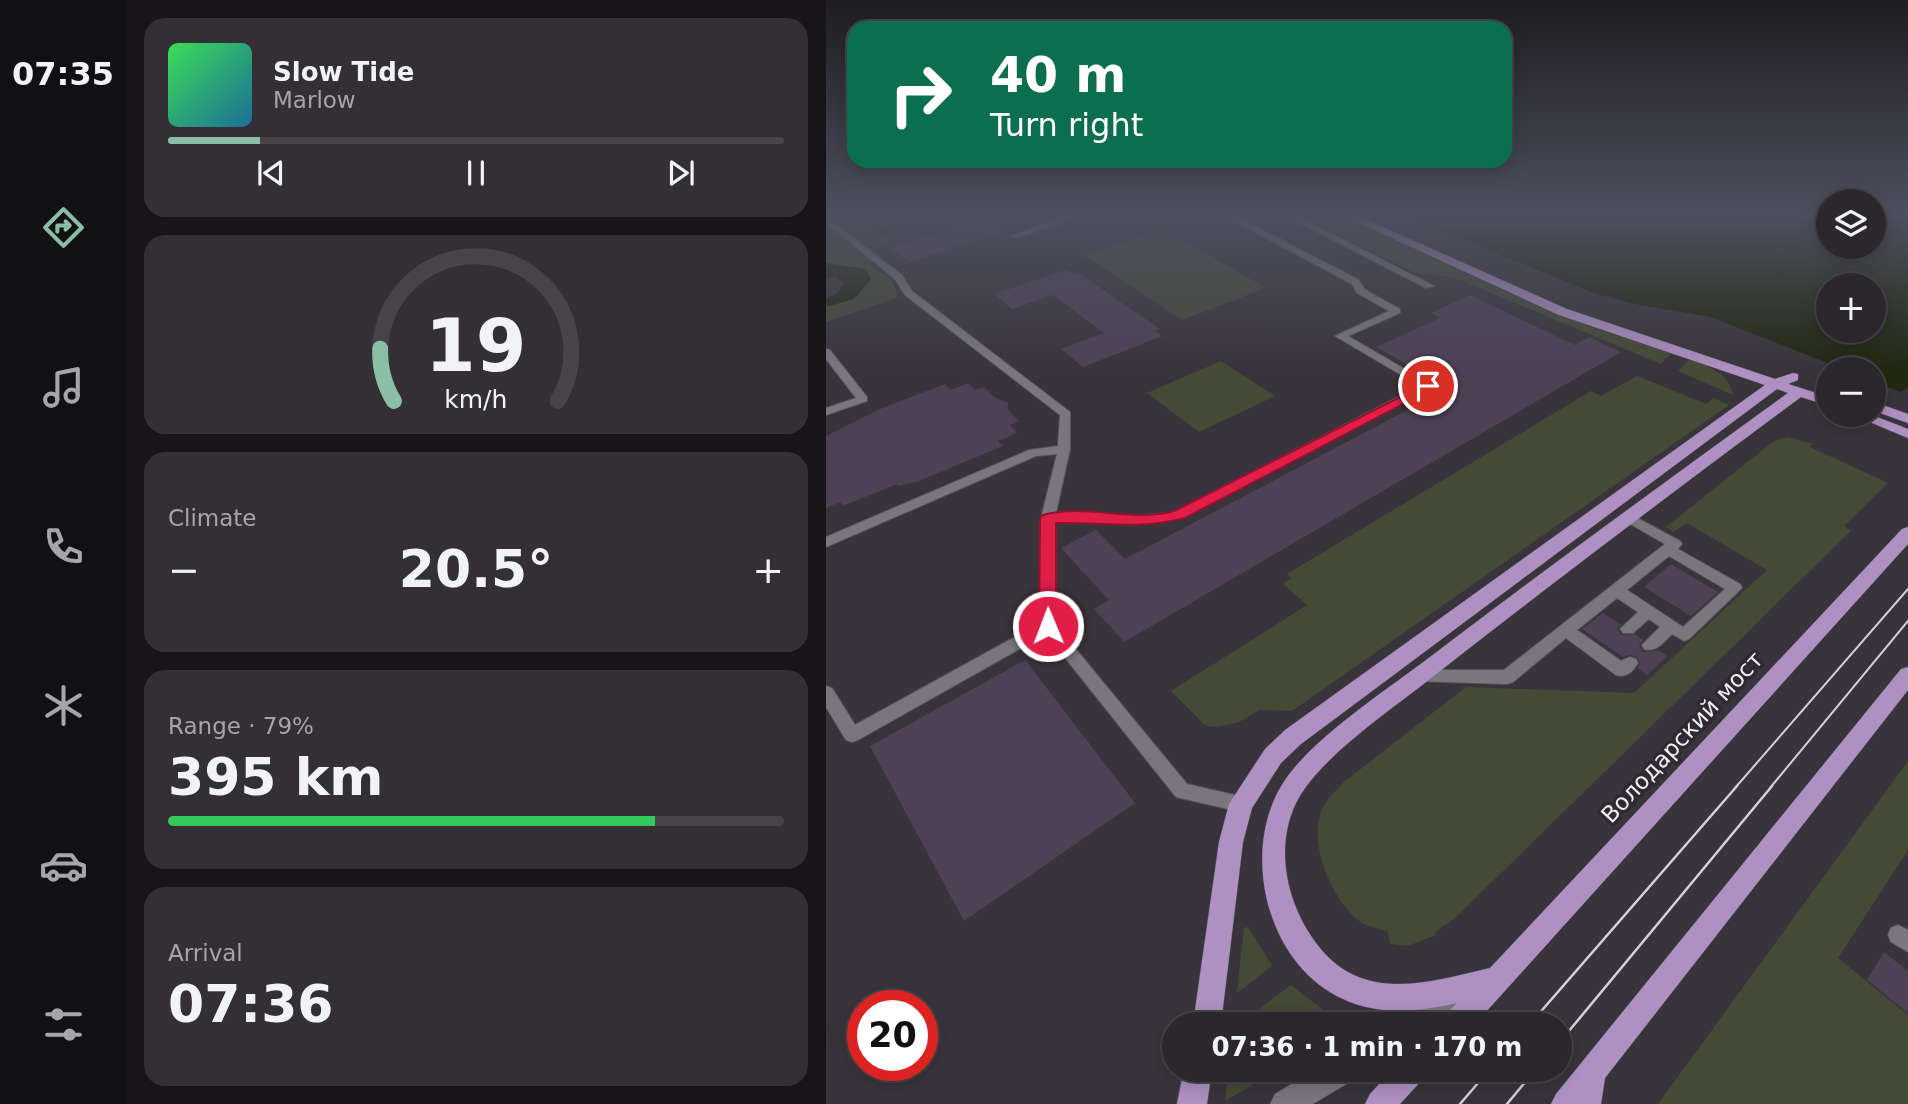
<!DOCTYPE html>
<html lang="en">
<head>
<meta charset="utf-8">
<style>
	:root { --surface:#2b272c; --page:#332f34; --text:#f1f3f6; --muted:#a6a5a9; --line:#474448; --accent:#8abfa5 }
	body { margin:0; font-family:"DejaVu Sans",sans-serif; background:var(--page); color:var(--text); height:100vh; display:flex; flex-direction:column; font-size:26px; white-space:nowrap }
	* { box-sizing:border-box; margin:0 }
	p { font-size:23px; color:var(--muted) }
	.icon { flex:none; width:38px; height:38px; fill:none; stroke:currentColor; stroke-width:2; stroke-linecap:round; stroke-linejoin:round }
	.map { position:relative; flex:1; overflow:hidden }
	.sheet { display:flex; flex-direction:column; gap:18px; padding:18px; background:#181518; width:700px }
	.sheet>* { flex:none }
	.guide { position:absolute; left:21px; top:21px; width:665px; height:147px; border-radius:21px; box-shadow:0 4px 18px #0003,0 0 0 2px var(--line); background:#0b6e4f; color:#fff; overflow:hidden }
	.tools { position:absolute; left:990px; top:189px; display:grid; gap:14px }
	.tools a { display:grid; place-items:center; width:70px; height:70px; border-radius:50%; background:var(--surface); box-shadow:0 4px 18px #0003,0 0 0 2px var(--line); font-size:35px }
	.speed { position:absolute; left:21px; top:990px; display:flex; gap:14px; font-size:35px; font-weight:700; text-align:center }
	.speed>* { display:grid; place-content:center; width:91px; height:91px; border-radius:50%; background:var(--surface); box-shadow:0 4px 18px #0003,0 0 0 2px var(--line); line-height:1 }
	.speed .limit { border:10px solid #d22; background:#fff; color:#111 }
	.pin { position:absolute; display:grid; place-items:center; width:60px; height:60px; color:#fff; margin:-30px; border:4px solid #fff; border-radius:50%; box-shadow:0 2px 7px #0007 }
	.me { position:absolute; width:77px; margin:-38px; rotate:359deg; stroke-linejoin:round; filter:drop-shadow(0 0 5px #0008) }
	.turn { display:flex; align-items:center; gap:24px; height:147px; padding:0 28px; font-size:32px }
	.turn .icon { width:91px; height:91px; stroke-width:2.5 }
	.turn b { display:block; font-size:49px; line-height:60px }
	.big { font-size:52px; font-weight:700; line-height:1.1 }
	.sheet .card { flex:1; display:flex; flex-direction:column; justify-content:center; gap:10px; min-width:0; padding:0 24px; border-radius:21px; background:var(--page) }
	.sheet .dial { align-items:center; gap:0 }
	.dial svg { height:182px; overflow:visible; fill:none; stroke:var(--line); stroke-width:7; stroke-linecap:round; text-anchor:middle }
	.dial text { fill:var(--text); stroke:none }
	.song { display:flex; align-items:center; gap:21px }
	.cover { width:84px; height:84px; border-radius:10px; background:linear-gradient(135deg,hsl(130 70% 55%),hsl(200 70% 35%)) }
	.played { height:7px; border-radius:4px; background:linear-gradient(90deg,var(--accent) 15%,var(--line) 15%) }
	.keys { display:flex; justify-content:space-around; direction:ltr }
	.heat { display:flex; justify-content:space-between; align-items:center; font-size:38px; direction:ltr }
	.charge { height:10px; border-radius:5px; background:linear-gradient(90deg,#34c759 79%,var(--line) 0) }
	.trip { position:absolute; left:336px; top:1012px; width:410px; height:70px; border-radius:35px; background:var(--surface); box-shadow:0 4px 18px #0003,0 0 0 2px var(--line); font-weight:700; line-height:70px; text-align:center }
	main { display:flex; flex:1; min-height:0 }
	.tabs { display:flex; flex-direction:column; width:126px; justify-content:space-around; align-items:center; background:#111012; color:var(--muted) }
	.tabs .icon { width:49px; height:49px }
	.tabs .current { color:var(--accent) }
	.tabs b { font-size:32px; color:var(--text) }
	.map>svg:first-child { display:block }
	.green { fill:#454a36 }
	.water { fill:#222811; fill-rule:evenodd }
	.building { fill:#4e4156 }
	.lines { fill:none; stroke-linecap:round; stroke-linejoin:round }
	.lane-casing { stroke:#575359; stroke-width:2 }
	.street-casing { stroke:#575359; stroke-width:1 }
	.primary-casing { stroke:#575359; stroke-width:1 }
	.lane { fill:#7a767e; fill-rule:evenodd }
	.street { fill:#7a767e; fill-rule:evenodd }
	.primary { fill:#af90c3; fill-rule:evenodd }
	.tram-far1 { stroke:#d4d1d6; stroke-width:2 }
	.tram { stroke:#d4d1d6; stroke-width:2.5 }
	.route { fill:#e11d48; stroke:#92132f; stroke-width:2 }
	.labels { text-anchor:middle; stroke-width:7; stroke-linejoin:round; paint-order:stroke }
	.near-street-label { font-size:23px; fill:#f3f0f5; stroke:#2e2a31 }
</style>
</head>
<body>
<main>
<nav class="tabs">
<b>07:35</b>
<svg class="icon current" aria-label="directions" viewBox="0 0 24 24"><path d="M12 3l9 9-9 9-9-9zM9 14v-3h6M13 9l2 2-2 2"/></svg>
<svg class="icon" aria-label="music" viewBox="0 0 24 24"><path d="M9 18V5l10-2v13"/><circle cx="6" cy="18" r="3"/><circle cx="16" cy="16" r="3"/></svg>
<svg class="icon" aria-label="phone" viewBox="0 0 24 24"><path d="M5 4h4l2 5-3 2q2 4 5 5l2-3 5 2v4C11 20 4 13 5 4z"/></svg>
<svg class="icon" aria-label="climate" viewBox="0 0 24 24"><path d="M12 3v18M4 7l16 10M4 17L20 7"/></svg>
<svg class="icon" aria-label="car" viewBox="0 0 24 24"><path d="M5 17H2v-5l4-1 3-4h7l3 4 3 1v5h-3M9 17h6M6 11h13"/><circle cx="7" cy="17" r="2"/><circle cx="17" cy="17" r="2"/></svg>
<svg class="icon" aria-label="filters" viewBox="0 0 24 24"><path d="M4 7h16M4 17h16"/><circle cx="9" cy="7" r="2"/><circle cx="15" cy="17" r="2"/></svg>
</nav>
<section class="sheet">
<div class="card">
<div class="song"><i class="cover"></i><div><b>Slow Tide</b><p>Marlow</p></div></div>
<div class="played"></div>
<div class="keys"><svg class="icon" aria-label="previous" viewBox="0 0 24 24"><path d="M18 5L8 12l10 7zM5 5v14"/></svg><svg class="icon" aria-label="pause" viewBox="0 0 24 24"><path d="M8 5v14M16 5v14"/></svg><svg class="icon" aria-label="next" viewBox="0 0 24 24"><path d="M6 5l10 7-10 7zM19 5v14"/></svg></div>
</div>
<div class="card dial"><svg viewBox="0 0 100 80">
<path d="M14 69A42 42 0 1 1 86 69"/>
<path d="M14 69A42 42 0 0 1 8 46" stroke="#8abfa5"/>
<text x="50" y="56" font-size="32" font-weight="700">19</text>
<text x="50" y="72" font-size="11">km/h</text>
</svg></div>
<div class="card"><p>Climate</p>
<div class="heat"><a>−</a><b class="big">20.5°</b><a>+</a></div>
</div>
<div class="card"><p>Range · 79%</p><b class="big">395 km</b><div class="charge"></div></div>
<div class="card"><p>Arrival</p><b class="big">07:36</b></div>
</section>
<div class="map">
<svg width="1082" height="1104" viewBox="0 0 1082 1104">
	<rect width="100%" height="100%" fill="#39343b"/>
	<path class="green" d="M0 216H136L83 219 51 228 54 237 69 236C62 242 53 244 48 251L55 256 43 264 66 280 72 297 0 322V304L3 306 39 269 0 263Z
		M475 216H515L694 298 762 326 845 353 835 364 629 278 587 272Z
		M338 229 440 288 356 320 258 255Z
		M864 359C882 366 903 373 907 395L852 371Z
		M395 361 449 396 373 432 321 393Z
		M811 376 880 404 888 398 903 405 466 711 433 710 413 722 392 727 380 726 345 691 481 605 457 584 466 578 461 574 765 391 775 396Z
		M962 437 986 444 984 447 1062 483 1018 526 1025 531 628 919 609 932 610 935 582 946 564 944 562 932C554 929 544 927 536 923 508 904 482 845 495 812 500 800 509 791 518 782L640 687 808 693 941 570 861 523 847 532 840 527 948 441Z
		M1082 761V850L1012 958 1082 1015V1104H832Z
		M422 927 446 966 411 993 418 928Z
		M465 985 515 1024H413Z
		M403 1069H454L399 1101Z"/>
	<path class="water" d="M578 216H1003V247H1048V216H1082V387L1075 392 1048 382V369H1017L885 317 814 305 770 294ZM1003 285H1048V331H1003Z
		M0 263 40 269 45 280 28 299 3 306 0 304V299L13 292 17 283 11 277 0 278Z"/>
	<path class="building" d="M165 216H172L177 232 83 262 63 248Z
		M241 270 246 274 251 272 334 329 329 331 336 336 257 367 235 349 278 333 227 295 186 309 168 294Z
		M644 295 749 345 763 337 795 352 298 642 268 609 283 600 235 548 270 530 299 559 623 388 550 347 614 318 605 313Z
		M142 383 149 390 158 387 168 397 182 403V410L193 421 184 425 191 433 172 441 177 446 93 481 72 486 71 484 17 506 14 502 0 508V436L54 409 119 384 124 390Z
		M845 564 892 592 865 616 818 587Z
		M777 613 795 625 791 629 795 635 809 634 817 640 813 645 817 652 832 650 841 656 821 675 812 668 814 662 811 657 803 655 797 657 756 629Z
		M199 660 309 803 138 921 44 746Z
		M1058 952 1082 971V1013L1041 980Z"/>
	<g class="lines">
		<defs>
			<path id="lane" d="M241 216H254L191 238 184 236Z
				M399 216H410L533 280 538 289 574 309V313L522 336 608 386 359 517C316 529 272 521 229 522L230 625 361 784 422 798 424 804 422 810 415 812 350 797 220 634 32 740 26 742 20 740 0 707V686L6 688 29 725 214 623 215 518 231 454 210 456 0 547V537L203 450 232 446 234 415 79 295 69 279 0 223V217L76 275 86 291 244 412V449L230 513C269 512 311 520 350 511L594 386 509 336 563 311 531 293 526 284Z
				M460 216H471L608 286 600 288Z
				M0 349 4 350 41 397V401L0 415V408L30 398 0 359Z
				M804 514 854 541 856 544 852 549 914 584 916 588 863 639 858 641 846 634C838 642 830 653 818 649L816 645 834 627 823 619 807 633H797L794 629 812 612 791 598 751 630 795 661 804 657 810 659 812 663C807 672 800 678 790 675L740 638 687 682 681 684 587 681 585 676 587 671 593 670H678L839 544 799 521 797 518ZM843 556 899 589 857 627 801 590Z
				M1072 925 1082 930V952L1065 942 1062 935 1065 928Z"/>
			<path id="street" d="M651 978 661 982 665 992 661 1002 623 1024H582L586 1014Z
				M491 1069H533L529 1079 487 1104H444L449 1094Z"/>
			<path id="primary" d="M518 216H532L741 309 949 379 967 373 972 374V380L962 384 1003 397V406L975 397C852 488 729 581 609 675 568 708 493 757 470 803 448 849 461 904 490 943 535 1004 601 983 664 968L1076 529 1082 527V544L649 1024H616L620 1014 631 1003C592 1012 554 1016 517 999 439 964 413 848 459 780 489 736 561 690 604 657 722 567 842 480 962 393L951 389 475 744 455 763 426 808 417 842 395 1024H367L393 842 403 804 439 749 459 730 939 385 733 315Z
				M1048 402 1082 414V423L1048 411Z
				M1027 415H1046L1082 429V438Z
				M1082 667V690L779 1078 775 1104H725L730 1094 1075 669Z
				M358 1069H386L381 1104H351Z
				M567 1069H601L597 1079 574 1104H539L544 1094Z"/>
		</defs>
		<use href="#lane" class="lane-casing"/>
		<use href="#street" class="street-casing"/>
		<use href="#primary" class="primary-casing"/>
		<use href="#lane" class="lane"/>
		<use href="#street" class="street"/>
		<use href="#primary" class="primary"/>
		<path class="tram-far1" d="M909 788 1082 589
			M944 788 1082 621"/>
		<path class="tram" d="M704 1024 911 786
			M733 1043 946 786
			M634 1104 664 1069
			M681 1104 710 1069"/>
	</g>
	<linearGradient id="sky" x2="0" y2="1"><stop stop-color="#1f1d20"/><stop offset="0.58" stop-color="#4e5060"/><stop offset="1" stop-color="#4e5060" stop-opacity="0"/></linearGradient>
	<rect width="1082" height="371" fill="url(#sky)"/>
	<path class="route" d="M602 383 606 384V389L359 518C316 530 274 522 230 523V626L228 630H216L213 626 214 518 217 515C260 503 305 523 348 511Z"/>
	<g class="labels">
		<g class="near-street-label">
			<text transform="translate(856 737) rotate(-47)" y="8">Володарский мост</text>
		</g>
	</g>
</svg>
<div class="tools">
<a><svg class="icon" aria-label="layers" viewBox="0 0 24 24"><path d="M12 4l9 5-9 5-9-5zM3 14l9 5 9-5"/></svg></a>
<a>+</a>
<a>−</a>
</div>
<div class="speed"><div class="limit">20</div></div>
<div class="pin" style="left:602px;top:386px;background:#d93025"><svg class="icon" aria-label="arrive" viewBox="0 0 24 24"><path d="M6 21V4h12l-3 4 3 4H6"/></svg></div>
<svg class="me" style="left:222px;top:626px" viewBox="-20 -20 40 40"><circle r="17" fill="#e11d48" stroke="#fff" stroke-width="3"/><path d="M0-11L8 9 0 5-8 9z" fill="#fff"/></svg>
<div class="trip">07:36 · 1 min · 170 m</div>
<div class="guide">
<div class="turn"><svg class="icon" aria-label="right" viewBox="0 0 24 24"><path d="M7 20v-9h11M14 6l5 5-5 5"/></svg><div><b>40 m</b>Turn right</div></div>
</div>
</div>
</main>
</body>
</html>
